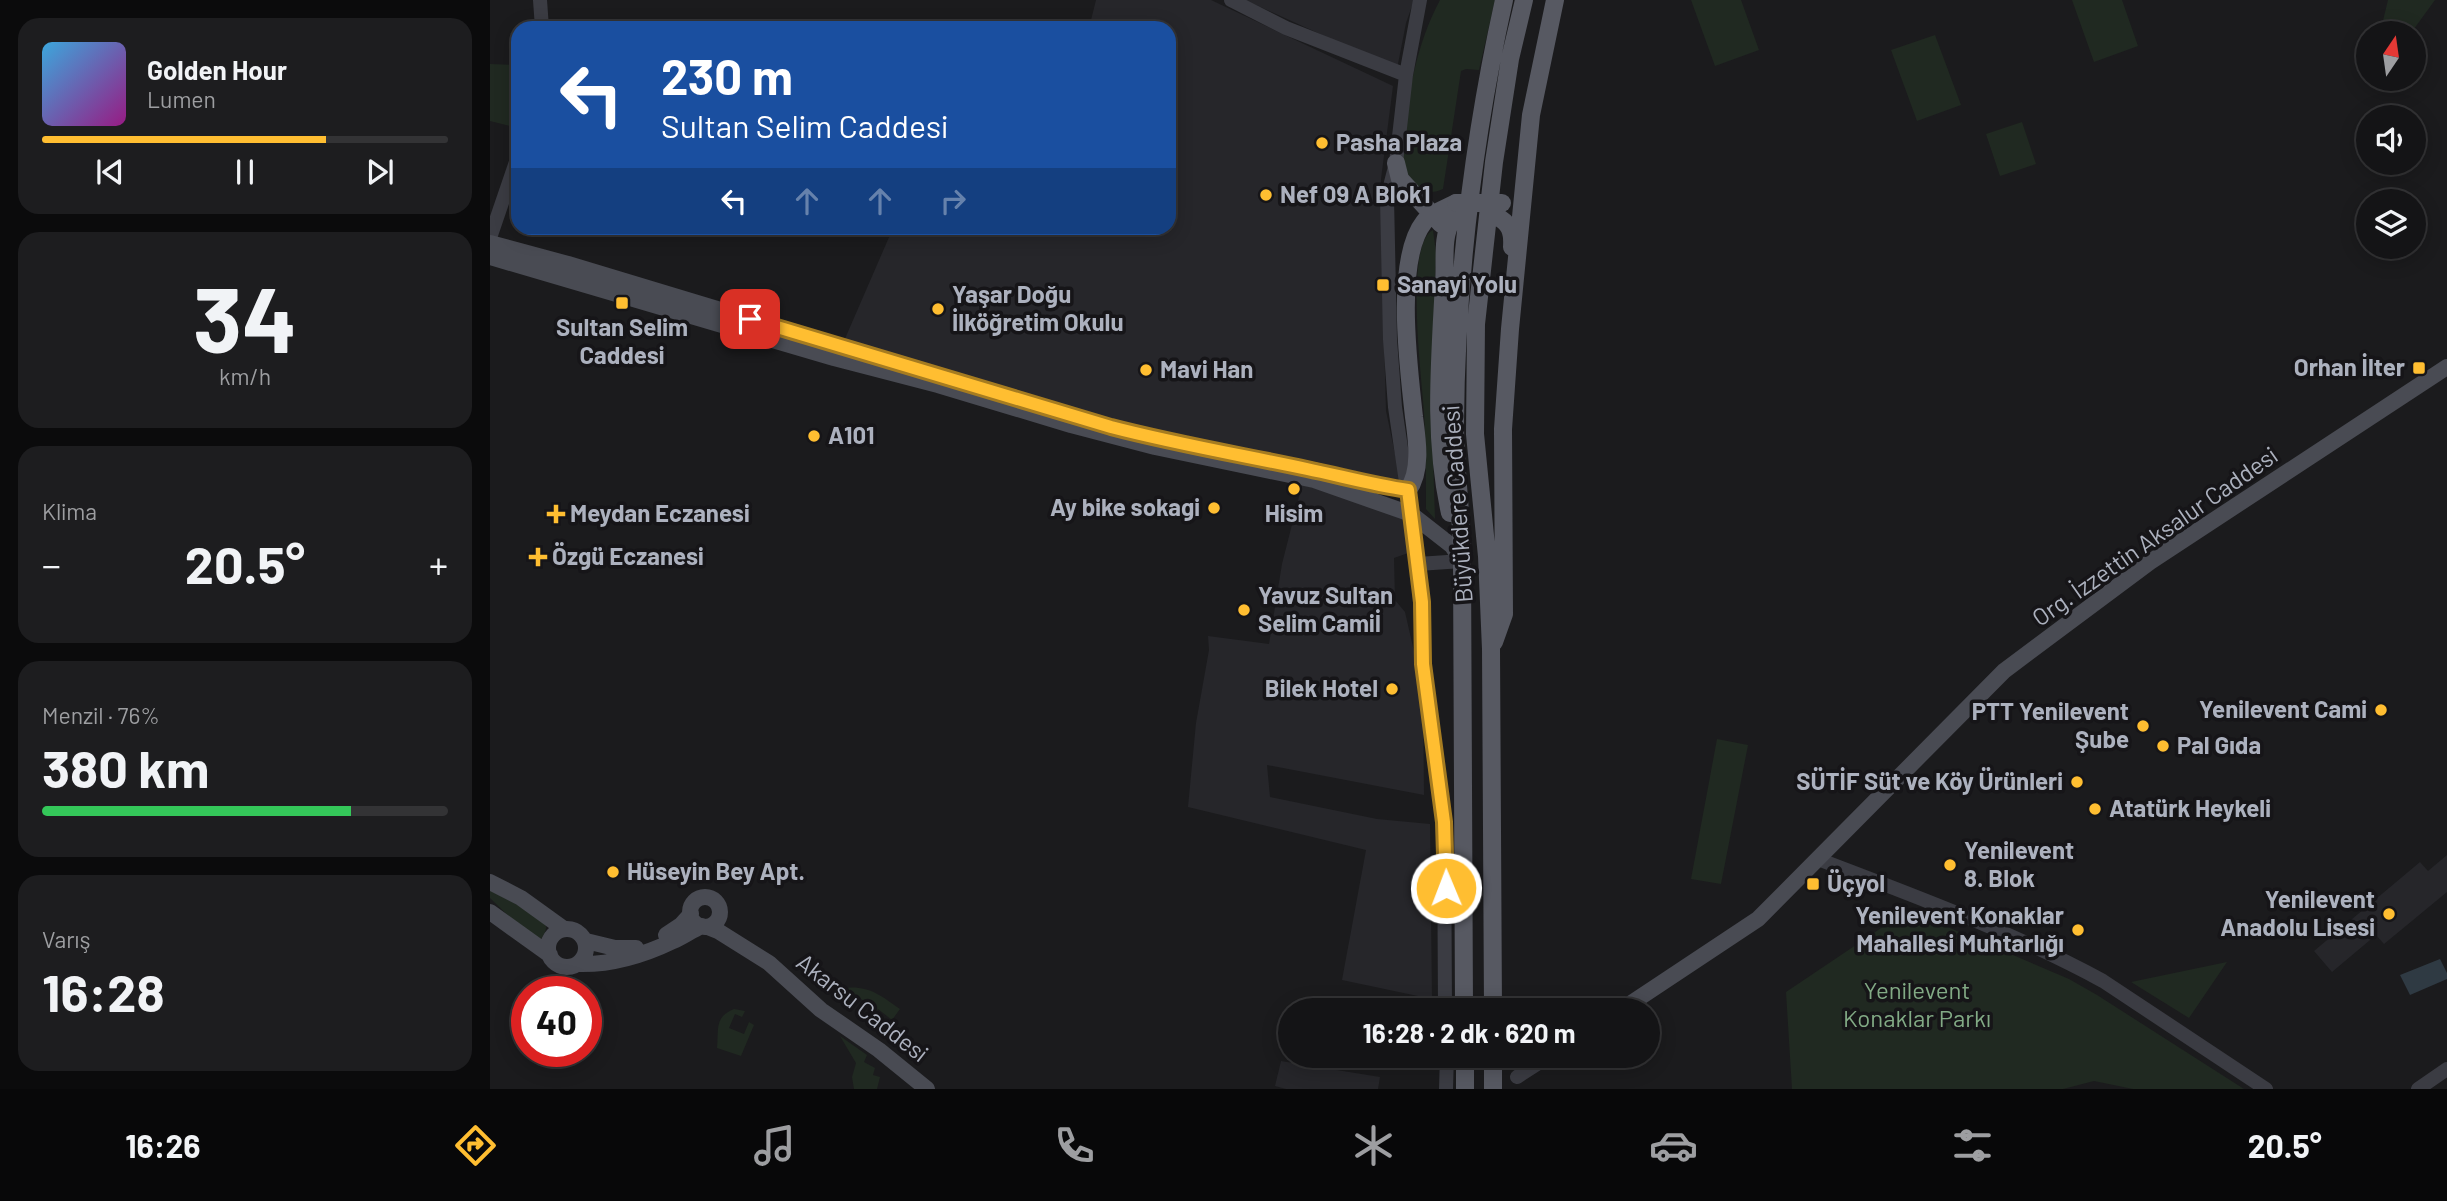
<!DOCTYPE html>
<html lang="tr">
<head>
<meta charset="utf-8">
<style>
	:root { --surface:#141416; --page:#1d1d1f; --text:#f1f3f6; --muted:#9d9ea1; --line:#333335; --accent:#ffbe31 }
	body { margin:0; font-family:Barlow,sans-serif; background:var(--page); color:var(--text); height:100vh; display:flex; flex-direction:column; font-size:26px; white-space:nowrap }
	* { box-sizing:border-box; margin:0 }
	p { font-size:23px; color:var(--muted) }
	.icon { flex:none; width:38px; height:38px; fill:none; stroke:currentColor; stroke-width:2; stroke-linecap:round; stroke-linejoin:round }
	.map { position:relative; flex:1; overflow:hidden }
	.sheet { display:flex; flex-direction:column; gap:18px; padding:18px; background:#0b0b0c; width:490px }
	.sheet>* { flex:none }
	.guide { position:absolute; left:21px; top:21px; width:665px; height:214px; border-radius:21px; box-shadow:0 4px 18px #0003,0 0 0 2px var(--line); background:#1a4fa0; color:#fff; overflow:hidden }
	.needle { width:46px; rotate:13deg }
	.controls { position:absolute; left:1866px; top:21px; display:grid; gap:14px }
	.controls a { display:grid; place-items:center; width:70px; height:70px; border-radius:50%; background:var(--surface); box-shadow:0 4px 18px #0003,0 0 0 2px var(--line); font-size:35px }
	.speed { position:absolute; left:21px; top:976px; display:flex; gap:14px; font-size:35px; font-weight:700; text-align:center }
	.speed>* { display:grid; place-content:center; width:91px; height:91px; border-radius:50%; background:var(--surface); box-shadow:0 4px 18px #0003,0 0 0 2px var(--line); line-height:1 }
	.speed .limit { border:10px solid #d22; background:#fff; color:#111 }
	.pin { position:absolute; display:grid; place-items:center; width:60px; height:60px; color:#fff; margin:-30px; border-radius:14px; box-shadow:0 4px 10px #0006 }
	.me { position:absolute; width:77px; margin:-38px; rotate:359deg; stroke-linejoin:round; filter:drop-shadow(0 0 5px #0008) }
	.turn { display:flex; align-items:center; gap:24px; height:147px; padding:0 35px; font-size:32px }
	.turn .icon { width:91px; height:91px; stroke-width:2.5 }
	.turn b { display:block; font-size:49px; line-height:60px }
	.lanes { display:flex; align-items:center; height:66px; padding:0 35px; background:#0003; justify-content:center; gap:35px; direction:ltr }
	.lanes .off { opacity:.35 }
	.big { font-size:52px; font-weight:700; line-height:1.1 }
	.sheet .tile { flex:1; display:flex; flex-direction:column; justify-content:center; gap:10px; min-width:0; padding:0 24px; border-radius:21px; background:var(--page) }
	.sheet .dial { align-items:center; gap:0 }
	.dial b { font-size:91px; line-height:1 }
	.song { display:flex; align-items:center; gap:21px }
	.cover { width:84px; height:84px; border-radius:10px; background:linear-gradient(135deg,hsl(200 70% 55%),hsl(310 70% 35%)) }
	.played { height:7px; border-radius:4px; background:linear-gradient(90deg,var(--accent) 70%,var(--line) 70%) }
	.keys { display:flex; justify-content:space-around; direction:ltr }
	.heat { display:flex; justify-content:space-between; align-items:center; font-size:38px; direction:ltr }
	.charge { height:10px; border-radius:5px; background:linear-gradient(90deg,#34c759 76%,var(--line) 0) }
	.trip { position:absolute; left:788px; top:998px; width:382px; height:70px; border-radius:35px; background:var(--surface); box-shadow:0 4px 18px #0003,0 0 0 2px var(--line); font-weight:700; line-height:70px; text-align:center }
	.tab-bar { display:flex; height:112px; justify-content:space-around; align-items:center; background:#080809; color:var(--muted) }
	.tab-bar .icon { width:49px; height:49px }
	.tab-bar .active { color:var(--accent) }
	.tab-bar b { font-size:32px; color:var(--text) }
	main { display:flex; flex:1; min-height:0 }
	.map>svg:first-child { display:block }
	.built { fill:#26262a }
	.green { fill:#202921 }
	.water { fill:#2f3a43 }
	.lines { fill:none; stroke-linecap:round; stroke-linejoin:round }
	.tertiary { stroke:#3b3c43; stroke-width:14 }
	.secondary { stroke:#494b53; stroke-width:16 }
	.primary { stroke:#575962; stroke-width:18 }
	.primary-bridge { stroke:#575962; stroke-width:18 }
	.route-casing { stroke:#a67c20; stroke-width:18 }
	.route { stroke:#ffbe31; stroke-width:12 }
	.poi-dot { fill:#ffbe31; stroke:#161518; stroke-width:2.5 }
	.labels { text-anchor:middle; stroke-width:7; stroke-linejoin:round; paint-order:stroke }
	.poi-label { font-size:24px; font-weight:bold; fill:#acb1be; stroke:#161518; text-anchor:start }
	.street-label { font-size:24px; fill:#acb1be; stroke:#161518 }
	.park-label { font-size:24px; fill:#82aa85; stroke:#161518 }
</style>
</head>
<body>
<main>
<section class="sheet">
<div class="tile">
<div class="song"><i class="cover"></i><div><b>Golden Hour</b><p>Lumen</p></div></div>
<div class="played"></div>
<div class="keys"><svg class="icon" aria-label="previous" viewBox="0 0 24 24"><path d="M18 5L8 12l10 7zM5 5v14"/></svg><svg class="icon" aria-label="pause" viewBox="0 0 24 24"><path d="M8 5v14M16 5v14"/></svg><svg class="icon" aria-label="next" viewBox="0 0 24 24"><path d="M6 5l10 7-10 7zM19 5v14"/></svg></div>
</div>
<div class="tile dial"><b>34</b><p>km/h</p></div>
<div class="tile"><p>Klima</p>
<div class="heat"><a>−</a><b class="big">20.5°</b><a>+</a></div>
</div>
<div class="tile"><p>Menzil · 76%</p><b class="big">380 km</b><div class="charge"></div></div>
<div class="tile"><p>Varış</p><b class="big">16:28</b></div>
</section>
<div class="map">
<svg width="1957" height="1089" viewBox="0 0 1957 1089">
	<rect width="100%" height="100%" fill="#1b1b1d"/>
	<path class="built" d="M606 0H721L903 86 891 179 893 303 896 411 911 482 818 460 672 434 354 341 403 228H679V28H599Z
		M755 0H924L916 23 907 69Z
		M812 485 844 492 915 516 921 552 904 558 905 600 915 612 933 691 934 795 777 765 780 797 887 819 940 824 942 999 852 980 876 850 698 807 706 723 719 650 718 636 779 644 792 564Z
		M1957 855V892L1894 944 1886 935 1842 972 1824 951 1930 862 1938 871Z
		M791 1061 890 1077 888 1089H796L785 1086Z"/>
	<path class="green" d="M950 0H1005L989 70 976 69 971 71 953 189C940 195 929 192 921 179 918 175 914 170 913 165 912 158 914 150 914 143 917 95 927 43 950 0Z
		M1201 0H1251L1269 50 1225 66Z
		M1582 0H1632L1648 46 1604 62Z
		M1898 0H1945L1921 33H1890Z
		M1445 35 1471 105 1427 121 1401 50Z
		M0 64 28 65V128L0 121Z
		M1532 122 1546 164 1510 176 1496 134Z
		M943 230 946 253 941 392 945 519 936 509C936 477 936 444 934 412 932 380 914 244 943 230Z
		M1227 739 1258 745 1231 884 1201 879Z
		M0 890 53 919C59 928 55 932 50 941L33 930 0 898Z
		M1418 910 1579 979 1607 995 1754 1089H1643L1604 1081 1573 1089H1302L1296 992Z
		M1737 962 1699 1018 1641 982Z
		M352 983 353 988C379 985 390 995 410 1009L402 1020 388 1009 386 1012 370 998 358 1011 347 984Z
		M244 1009 255 1011 252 1017 245 1014 239 1028 254 1034 259 1022 264 1025 251 1056 227 1048C229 1029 224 1017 244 1009Z
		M350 1036 377 1055 374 1062 385 1068 383 1075 390 1077 387 1089H364L362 1077 366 1063Z"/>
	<path class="water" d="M1950 959 1957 973V979L1920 995 1910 975Z"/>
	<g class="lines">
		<path class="tertiary" d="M50 0 52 28
			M741 0 796 28 916 75
			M930 0 916 75 906 163 897 198 900 339 905 407 928 564 933 664 954 822 955 1010
			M0 238 28 156
			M928 564 972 561
			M1328 859C1424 896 1523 932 1613 981L1776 1089
			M1027 1077 1061 1055
			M956 1089 957 1055
			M1928 1089 1957 1069"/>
		<path class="secondary" d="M0 243 78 264 416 366
			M0 257 344 358 448 385 581 425 665 447 824 480 921 514 962 546 972 561
			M824 470 875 483 918 490
			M0 882 31 898 74 929
			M200 912a15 15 0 1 1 30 0a15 15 0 1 1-30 0Z
			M0 912 60 955
			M218 927 228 931 279 963 331 1010 389 1050 437 1089
			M58 948a19 19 0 1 1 38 0a19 19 0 1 1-38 0Z
			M176 935 191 925 201 914
			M96 941 125 948H146
			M88 964C120 965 154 955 183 941 193 937 202 930 212 926
			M1140 1004 1268 919 1514 671 1660 562 1957 367"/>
		<path class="primary" d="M906 163 910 179 951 224
			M1006 216C1020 223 1023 232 1022 247
			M918 490C932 471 927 439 924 417 919 370 904 260 934 222 941 213 955 209 966 203
			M960 513C943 438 950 360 954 283 956 264 951 237 962 220L974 215
			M1004 642 1014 614 1013 429 1020 329 1041 115 1065 0
			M974 1010C974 860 972 711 972 561 972 515 965 470 965 424 966 281 983 140 1014 0
			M1003 1010 1001 649 997 556 985 434 986 324 1004 162 1020 59 1034 0
			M975 1055V1089
			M1003 1055V1089"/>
		<path class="primary-bridge" d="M966 203H1012"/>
	</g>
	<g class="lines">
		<defs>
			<path id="route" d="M260 319 621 427C686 444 751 455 817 469 851 476 883 485 918 490L932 602 933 664 954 822 956 888"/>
		</defs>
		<use href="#route" class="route-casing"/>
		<use href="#route" class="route"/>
	</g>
	<g class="poi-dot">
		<circle cx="832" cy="143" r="7"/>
		<circle cx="776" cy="195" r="7"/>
		<rect x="886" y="278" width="14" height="14" rx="3.5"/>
		<rect x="125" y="296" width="14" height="14" rx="3.5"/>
		<circle cx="448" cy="309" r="7"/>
		<rect x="1922" y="361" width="14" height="14" rx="3.5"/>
		<circle cx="656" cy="370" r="7"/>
		<circle cx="324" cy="436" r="7"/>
		<circle cx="804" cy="489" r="7"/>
		<circle cx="724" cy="508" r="7"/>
		<path d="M62.5 503.5h7v7h7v7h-7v7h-7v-7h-7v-7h7z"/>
		<path d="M44.5 546.5h7v7h7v7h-7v7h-7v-7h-7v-7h7z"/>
		<circle cx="754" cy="610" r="7"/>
		<circle cx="902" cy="689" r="7"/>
		<circle cx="1891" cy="710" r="7"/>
		<circle cx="1653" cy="726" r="7"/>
		<circle cx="1673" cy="746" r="7"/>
		<circle cx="1587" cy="782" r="7"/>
		<circle cx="1605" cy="809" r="7"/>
		<circle cx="1460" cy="865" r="7"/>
		<circle cx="123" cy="872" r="7"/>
		<rect x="1316" y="877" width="14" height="14" rx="3.5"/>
		<circle cx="1899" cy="914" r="7"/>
		<circle cx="1588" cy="930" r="7"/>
	</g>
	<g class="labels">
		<g class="poi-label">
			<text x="846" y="151">Pasha Plaza</text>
			<text x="790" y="203">Nef 09 A Blok1</text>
			<text x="907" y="293">Sanayi Yolu</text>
			<text x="462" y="303">Yaşar Doğu<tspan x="462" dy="28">İlköğretim Okulu</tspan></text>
			<text x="132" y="336" text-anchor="middle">Sultan Selim<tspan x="132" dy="28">Caddesi</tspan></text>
			<text x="1915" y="376" text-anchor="end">Orhan İlter</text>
			<text x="670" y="378">Mavi Han</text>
			<text x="338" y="444">A101</text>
			<text x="710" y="516" text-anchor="end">Ay bike sokagi</text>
			<text x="80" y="522">Meydan Eczanesi</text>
			<text x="804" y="522" text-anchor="middle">Hisim</text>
			<text x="62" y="565">Özgü Eczanesi</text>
			<text x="768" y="604">Yavuz Sultan<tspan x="768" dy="28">Selim Camiİ</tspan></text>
			<text x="888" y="697" text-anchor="end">Bilek Hotel</text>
			<text x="1877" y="718" text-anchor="end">Yenilevent Cami</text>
			<text x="1639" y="720" text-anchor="end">PTT Yenilevent<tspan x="1639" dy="28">Şube</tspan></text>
			<text x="1687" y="754">Pal Gıda</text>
			<text x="1573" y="790" text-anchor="end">SÜTİF Süt ve Köy Ürünleri</text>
			<text x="1619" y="817">Atatürk Heykeli</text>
			<text x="1474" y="859">Yenilevent<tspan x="1474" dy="28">8. Blok</tspan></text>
			<text x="137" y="880">Hüseyin Bey Apt.</text>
			<text x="1337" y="892">Üçyol</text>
			<text x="1885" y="908" text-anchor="end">Yenilevent<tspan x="1885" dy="28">Anadolu Lisesi</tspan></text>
			<text x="1574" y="924" text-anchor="end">Yenilevent Konaklar<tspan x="1574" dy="28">Mahallesi Muhtarlığı</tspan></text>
		</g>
		<g class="street-label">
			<text transform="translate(968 504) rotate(-94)" y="8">Büyükdere Caddesi</text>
			<text transform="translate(1665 537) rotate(-35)" y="8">Org. İzzettin Aksalur Caddesi</text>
			<text transform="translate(372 1008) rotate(38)" y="8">Akarsu Caddesi</text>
		</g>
		<g class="park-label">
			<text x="1427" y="999">Yenilevent<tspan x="1427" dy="28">Konaklar Parkı</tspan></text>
		</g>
	</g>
</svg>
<div class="controls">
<a><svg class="needle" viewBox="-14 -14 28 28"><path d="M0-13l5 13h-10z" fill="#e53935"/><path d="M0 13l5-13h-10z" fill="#9d9ea1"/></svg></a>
<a><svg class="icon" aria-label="sound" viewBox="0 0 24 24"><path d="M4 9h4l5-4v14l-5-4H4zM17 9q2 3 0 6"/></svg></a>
<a><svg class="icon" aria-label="layers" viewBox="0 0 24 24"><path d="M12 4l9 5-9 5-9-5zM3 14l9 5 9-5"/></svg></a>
</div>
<div class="speed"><div class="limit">40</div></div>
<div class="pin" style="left:260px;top:319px;background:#d93025"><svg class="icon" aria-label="arrive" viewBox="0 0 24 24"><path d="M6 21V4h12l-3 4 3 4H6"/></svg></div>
<svg class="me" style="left:956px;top:888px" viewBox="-20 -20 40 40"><circle r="17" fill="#ffbe31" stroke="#fff" stroke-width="3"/><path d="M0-11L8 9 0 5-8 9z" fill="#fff"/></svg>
<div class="trip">16:28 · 2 dk · 620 m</div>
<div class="guide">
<div class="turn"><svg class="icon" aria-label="left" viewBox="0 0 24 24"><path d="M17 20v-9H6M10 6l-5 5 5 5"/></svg><div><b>230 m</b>Sultan Selim Caddesi</div></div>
<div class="lanes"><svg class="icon" aria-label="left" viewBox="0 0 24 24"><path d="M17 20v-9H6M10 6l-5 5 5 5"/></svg><svg class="icon off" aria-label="ahead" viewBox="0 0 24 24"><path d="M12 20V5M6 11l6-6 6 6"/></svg><svg class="icon off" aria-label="ahead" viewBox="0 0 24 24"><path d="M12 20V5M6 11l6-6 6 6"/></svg><svg class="icon off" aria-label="right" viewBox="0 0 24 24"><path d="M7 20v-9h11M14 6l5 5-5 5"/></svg></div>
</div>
</div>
</main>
<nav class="tab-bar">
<b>16:26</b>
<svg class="icon active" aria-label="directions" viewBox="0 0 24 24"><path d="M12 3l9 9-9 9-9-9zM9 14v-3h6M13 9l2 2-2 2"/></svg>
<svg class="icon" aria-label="music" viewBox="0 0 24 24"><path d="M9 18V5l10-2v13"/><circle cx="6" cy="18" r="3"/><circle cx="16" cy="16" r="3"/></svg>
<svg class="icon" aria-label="phone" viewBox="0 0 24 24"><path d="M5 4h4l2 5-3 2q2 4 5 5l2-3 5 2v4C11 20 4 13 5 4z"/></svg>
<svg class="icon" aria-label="climate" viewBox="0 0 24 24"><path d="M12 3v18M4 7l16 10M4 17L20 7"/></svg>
<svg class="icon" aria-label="car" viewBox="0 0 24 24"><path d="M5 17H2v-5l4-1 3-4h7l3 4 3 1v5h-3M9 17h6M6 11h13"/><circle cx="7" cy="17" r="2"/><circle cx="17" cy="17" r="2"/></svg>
<svg class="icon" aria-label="filters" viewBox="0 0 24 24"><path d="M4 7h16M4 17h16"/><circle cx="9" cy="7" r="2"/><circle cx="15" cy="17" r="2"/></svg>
<b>20.5°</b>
</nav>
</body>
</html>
